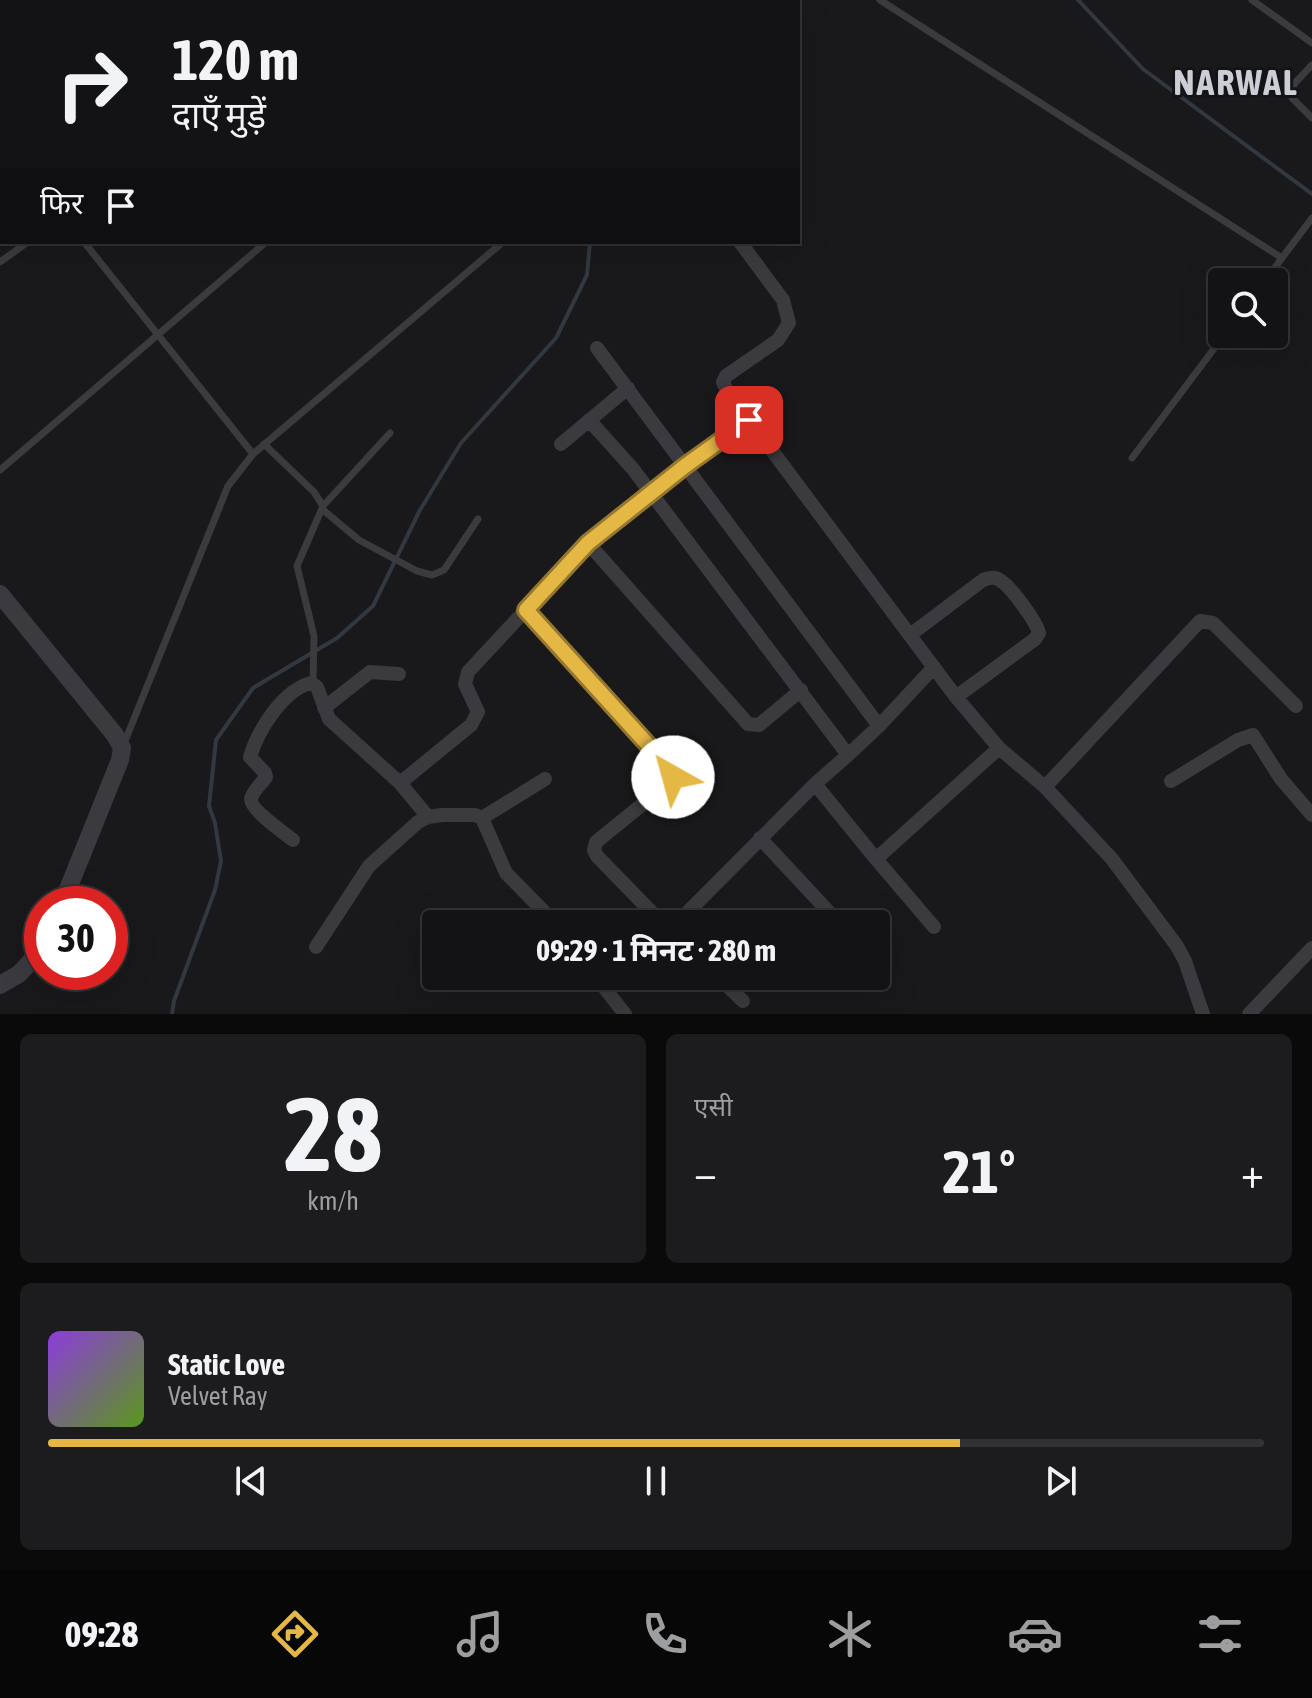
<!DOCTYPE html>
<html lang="hi">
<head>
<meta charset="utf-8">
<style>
	:root { --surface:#131214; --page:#1c1b1d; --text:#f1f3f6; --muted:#9d9ea0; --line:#323234; --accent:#e5b846 }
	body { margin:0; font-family:"Asap Condensed","Noto Sans Devanagari",sans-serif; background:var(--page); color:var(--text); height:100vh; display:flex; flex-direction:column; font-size:30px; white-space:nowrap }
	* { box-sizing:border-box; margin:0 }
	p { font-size:26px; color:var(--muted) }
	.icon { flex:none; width:44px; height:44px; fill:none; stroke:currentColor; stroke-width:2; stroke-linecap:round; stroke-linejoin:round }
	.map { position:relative; height:1014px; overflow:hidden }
	.sheet { display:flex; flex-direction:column; gap:20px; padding:20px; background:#0a0a0b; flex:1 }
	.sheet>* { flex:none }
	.hud { position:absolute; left:0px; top:0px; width:800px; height:244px; box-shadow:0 8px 32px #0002,0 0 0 2px var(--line); background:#131214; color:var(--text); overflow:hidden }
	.controls { position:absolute; left:1208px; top:268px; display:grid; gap:16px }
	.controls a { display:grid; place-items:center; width:80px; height:80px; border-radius:8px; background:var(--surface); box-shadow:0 8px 32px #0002,0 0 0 2px var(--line); font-size:40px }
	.speed { position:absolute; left:24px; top:886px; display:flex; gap:16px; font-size:40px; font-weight:700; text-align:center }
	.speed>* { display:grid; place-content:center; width:104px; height:104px; border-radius:50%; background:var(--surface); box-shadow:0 8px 32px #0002,0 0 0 2px var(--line); line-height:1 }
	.speed .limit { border:12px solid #d22; background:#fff; color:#111 }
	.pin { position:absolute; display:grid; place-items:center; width:68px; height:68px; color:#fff; margin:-34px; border-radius:16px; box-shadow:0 4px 12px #0006 }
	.me { position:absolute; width:88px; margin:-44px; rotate:322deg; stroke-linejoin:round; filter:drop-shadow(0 0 6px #0008) }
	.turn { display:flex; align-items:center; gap:28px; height:168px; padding:0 40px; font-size:36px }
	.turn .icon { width:104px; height:104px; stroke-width:2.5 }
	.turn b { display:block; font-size:56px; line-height:68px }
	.then { display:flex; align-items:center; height:76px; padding:0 40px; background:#0003; gap:16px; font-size:30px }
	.big { font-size:60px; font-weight:700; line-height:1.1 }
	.sheet .tile { flex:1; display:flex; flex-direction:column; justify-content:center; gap:12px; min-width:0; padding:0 28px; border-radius:12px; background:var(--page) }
	.sheet .dial { align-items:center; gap:0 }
	.dial b { font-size:104px; line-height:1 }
	.song { display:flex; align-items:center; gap:24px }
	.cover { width:96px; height:96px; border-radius:12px; background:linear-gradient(135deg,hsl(270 70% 55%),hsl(90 70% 35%)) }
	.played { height:8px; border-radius:4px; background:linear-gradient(90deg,var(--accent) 75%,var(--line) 75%) }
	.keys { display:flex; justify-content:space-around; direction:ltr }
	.heat { display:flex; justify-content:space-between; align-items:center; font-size:44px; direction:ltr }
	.sheet .tiles { flex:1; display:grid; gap:20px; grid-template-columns:1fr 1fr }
	.tile:last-child { grid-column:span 2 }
	.trip { position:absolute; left:422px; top:910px; width:468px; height:80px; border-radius:8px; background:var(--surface); box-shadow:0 8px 32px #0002,0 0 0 2px var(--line); font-weight:700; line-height:80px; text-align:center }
	.tabs { display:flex; height:128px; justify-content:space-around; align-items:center; background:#080708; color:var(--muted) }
	.tabs .icon { width:56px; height:56px }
	.tabs .active { color:var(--accent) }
	.tabs b { font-size:36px; color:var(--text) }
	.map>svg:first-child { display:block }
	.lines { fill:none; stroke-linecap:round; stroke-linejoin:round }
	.stream { stroke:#31383f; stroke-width:4 }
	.service { stroke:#3a3a3f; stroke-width:7 }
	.minor { stroke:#3a3a3f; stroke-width:14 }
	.tertiary { stroke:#3a3a3f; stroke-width:18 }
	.route-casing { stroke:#95782e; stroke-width:20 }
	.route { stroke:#e5b846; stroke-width:14 }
	.labels { text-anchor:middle; stroke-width:6; stroke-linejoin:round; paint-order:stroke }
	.district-label { font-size:36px; font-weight:bold; letter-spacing:2px; fill:#ccced5; stroke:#141315 }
</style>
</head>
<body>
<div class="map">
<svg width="1312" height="1014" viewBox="0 0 1312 1014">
	<rect width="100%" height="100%" fill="#19181a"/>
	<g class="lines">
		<path class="stream" d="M1078 0 1143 69 1312 194
			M646 2 649 0
			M172 1014 174 1001 215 890 221 861 215 823 209 806 216 740 253 688 337 638 373 606 420 510 461 443 556 338 587 275 590 242"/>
		<path class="service" d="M880 0 1282 258
			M1252 0 1312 43
			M326 2 328 0
			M1312 65 1294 84 1292 98 1312 118
			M0 140 2 142
			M84 242 253 454
			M0 262 28 242
			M1264 282 1312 218
			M264 444 314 492 323 506 297 566 314 636 313 683
			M1132 458 1225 334
			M0 470 266 242
			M323 506 390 433
			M322 509 359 540 417 571 432 575 444 570 478 519
			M123 746 228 486 253 454 503 242"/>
		<path class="minor" d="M736 2 737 0
			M740 242 783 300 789 323 778 340 726 376 723 382 726 389 956 697 999 748 1045 787 1112 859 1177 946 1185 961 1203 1014
			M597 348 879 726 848 755
			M589 420 633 469 848 755 815 784 876 859 999 748
			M561 444 628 388
			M588 543 748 724 759 725 801 690
			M526 610 671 772 673 777 670 782 596 842 594 850 597 856 663 924
			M910 635 983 580C990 578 995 576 1001 581 1011 587 1036 621 1039 633L1035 639 956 697
			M324 708 370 672 399 674
			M879 726 934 667
			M1171 781 1238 740 1253 735 1281 779 1312 815
			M400 783 471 725 478 712 465 684 468 672 588 543 685 466 749 420
			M1045 787 1200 621 1213 623 1296 706
			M482 818 545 779
			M760 838 840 924
			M293 840C284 833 250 809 251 799 252 792 262 783 266 777L265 773 250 757C258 730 283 690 311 683L317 687 329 719 400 783 428 817
			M876 859 934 927
			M676 924 815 784
			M316 947 369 866 418 822 428 817 442 815H475L482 818 506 873 556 924
			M876 963 885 973
			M595 976 625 1014
			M717 976 743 1001
			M501 982 507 976
			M1249 1014 1312 948"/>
		<path class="tertiary" d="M0 594 115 735 122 748 120 760 62 904
			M0 985 19 974 42 949"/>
	</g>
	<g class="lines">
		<defs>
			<path id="route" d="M673 777 668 767 526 610 588 543 685 466 749 420"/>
		</defs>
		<use href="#route" class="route-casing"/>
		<use href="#route" class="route"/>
	</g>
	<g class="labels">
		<g class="district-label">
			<text x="1236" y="95">NARWAL</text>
		</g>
	</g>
</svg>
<div class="controls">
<a><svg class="icon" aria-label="search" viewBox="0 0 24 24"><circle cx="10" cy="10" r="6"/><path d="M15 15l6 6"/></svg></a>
</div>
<div class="speed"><div class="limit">30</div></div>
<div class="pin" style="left:749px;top:420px;background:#d93025"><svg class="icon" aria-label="arrive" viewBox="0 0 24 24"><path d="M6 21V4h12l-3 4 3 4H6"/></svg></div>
<svg class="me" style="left:673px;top:777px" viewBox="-20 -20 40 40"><circle r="19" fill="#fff"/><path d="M0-13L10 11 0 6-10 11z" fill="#e5b846"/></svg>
<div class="trip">09:29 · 1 मिनट · 280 m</div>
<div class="hud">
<div class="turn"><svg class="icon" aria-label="right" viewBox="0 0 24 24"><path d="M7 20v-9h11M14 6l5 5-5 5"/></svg><div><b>120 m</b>दाएँ मुड़ें</div></div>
<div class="then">फिर<svg class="icon" aria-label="arrive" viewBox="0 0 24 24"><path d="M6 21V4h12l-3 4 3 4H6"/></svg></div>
</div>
</div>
<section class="sheet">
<div class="tiles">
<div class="tile dial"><b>28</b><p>km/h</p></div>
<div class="tile"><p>एसी</p>
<div class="heat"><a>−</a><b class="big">21°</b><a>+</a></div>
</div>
<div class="tile">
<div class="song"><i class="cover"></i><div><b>Static Love</b><p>Velvet Ray</p></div></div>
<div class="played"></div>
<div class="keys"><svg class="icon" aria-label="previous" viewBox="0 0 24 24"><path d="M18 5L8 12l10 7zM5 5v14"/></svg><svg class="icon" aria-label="pause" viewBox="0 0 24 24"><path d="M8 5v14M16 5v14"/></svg><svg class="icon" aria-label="next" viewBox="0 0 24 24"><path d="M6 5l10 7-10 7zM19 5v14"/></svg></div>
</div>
</div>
</section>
<nav class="tabs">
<b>09:28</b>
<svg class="icon active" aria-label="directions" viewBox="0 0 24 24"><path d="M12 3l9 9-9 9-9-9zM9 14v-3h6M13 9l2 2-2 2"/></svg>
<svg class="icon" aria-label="music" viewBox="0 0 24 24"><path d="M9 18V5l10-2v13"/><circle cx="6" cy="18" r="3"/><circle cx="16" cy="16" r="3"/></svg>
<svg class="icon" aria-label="phone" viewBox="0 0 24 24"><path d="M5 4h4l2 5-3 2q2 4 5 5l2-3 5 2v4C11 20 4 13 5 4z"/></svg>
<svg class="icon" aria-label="climate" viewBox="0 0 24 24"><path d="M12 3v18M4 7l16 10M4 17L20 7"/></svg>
<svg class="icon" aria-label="car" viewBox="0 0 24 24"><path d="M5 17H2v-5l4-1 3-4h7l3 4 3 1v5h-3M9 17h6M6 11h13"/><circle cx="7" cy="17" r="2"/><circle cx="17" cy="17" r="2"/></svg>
<svg class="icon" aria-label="filters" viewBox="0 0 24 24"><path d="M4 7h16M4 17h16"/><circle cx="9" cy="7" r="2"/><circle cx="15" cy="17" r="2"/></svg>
</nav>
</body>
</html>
